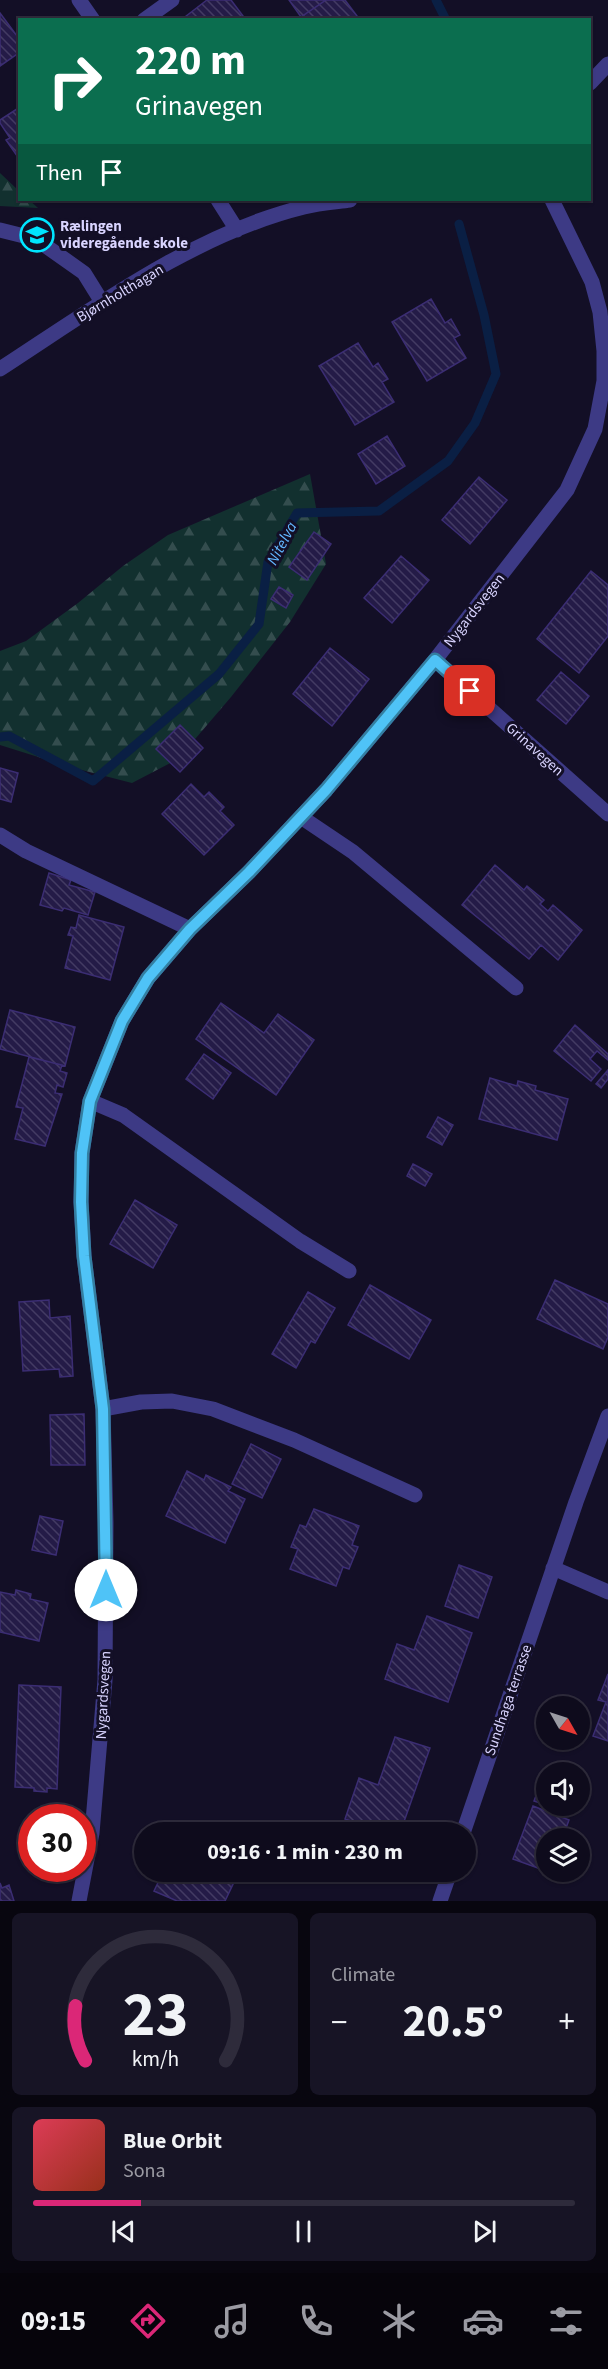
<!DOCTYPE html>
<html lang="en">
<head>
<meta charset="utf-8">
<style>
	:root { --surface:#0e0b1c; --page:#171425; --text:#f1f3f6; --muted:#9b9ba3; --line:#2e2b3b; --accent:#db2777 }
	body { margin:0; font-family:"Source Sans 3",sans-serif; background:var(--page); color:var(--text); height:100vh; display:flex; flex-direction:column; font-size:22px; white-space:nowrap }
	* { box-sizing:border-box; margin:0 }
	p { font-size:20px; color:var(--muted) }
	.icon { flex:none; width:33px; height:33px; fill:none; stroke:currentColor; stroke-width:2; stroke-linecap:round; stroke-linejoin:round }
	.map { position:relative; height:1901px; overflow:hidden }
	.drawer { display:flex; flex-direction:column; gap:12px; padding:12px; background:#08060f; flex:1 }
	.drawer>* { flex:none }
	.guide { position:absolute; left:18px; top:18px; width:573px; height:183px; border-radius:0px; box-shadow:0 2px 4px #0004,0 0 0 2px var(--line); background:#0b6e4f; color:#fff; overflow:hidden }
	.needle { width:39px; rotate:129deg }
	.tools { position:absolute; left:536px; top:1696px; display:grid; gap:12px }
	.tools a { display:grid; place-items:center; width:54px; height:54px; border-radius:50%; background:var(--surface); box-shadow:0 2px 4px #0004,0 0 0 2px var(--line); font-size:30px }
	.speed { position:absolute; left:18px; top:1804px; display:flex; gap:12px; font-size:30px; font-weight:700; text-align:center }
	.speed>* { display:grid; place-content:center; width:78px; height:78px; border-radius:50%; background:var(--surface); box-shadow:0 2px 4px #0004,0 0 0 2px var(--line); line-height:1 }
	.speed .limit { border:9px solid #d22; background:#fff; color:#111 }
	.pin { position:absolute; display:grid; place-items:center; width:51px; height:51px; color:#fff; margin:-26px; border-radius:12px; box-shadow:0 3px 9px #0006 }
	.me { position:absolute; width:66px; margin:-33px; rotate:0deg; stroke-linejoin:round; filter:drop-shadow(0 0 4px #0008) }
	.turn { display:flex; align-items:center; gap:21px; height:126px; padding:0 18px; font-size:27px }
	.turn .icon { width:78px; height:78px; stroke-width:2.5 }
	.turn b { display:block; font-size:42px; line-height:51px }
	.then { display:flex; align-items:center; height:57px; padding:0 18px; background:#0003; gap:12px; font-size:22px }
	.big { font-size:45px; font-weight:700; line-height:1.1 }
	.drawer .tile { flex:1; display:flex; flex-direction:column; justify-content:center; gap:9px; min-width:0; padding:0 21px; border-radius:9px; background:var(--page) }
	.drawer .dial { align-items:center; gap:0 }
	.dial svg { height:156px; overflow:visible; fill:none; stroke:var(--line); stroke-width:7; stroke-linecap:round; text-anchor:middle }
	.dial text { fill:var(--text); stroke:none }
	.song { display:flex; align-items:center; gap:18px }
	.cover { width:72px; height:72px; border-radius:9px; background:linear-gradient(135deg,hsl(350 70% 55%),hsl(10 70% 35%)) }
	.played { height:6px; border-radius:3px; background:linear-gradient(90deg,var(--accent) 20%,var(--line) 20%) }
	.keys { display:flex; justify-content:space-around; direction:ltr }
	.heat { display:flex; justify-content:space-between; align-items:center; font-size:33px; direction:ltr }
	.drawer .tiles { flex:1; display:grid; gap:12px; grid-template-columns:1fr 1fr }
	.tile:last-child { grid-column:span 2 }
	.trip { position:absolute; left:134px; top:1822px; width:342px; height:60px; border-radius:30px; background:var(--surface); box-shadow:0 2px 4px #0004,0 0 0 2px var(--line); font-weight:700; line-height:60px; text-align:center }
	.tabs { display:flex; height:96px; justify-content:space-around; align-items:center; background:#06040b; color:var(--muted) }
	.tabs .icon { width:42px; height:42px }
	.tabs .selected { color:var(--accent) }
	.tabs b { font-size:27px; color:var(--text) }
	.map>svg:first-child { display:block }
	.forest { fill:url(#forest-firs) }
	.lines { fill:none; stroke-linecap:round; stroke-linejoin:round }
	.stream { stroke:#0a1f44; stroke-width:9 }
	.building { fill:url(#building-back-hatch); stroke:#3b2d73; stroke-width:1.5 }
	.minor { stroke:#3d3a85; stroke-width:15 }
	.route-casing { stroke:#337fa1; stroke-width:15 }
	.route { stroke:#4fc3f7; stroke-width:10 }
	.labels { text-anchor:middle; stroke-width:6; stroke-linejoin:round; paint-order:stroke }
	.poi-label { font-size:15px; font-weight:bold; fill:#d9d4ff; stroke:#130f26; text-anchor:start }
	.street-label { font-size:15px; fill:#d9d4ff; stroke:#130f26 }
	.water-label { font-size:16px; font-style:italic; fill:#62b6ff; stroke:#130f26 }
</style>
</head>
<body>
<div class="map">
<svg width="608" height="1901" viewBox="0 0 608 1901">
	<defs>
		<pattern id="forest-firs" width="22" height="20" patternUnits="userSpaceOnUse" patternTransform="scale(1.5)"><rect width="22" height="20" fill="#12302f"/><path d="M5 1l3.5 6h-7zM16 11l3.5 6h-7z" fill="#344d4e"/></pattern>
		<pattern id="building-back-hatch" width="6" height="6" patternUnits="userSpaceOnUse" patternTransform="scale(1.5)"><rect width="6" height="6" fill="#241b47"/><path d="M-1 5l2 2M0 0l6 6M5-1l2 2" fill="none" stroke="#433b63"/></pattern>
	</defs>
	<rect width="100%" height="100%" fill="#130f26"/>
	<path class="forest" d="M0 173 19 191 20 200H29L38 208 0 206Z
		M310 474 326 564 290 622 231 697 178 759 132 783 70 767 0 745V651L26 641 78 603 123 566 168 535Z"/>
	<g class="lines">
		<path class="stream" d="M436 0 446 20
			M0 737 9 736 93 781 219 674 259 624 268 562 297 513 379 511 448 461 475 423 496 374 484 315 459 224"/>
	</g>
	<path class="building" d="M207 0H231L243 16 239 20H181Z
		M289 0H326L301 17Z
		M326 0H345L360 20H303L301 17Z
		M0 13 20 40V52L0 66Z
		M20 107V160L6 140 10 138 0 123V120Z
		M431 299 445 323 451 319 460 335 454 338 466 358 427 381 392 322Z
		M358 343 373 367 378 363 388 379 382 382 394 402 355 425 319 366Z
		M387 436 405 466 376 484 358 454Z
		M479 477 507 500 470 544 442 520Z
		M314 532 331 544 307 580 289 567Z
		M401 556 429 580 392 623 364 598Z
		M591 571 608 585V636L579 673 537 639Z
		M279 587 293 595 286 608 271 599Z
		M330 648 369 679 332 726 293 694Z
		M561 672 589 696 566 724 537 700Z
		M180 725 203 748 180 772 156 749Z
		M0 768 18 773 11 802 0 799Z
		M191 784 204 797 209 792 224 807 220 811 234 825 204 855 162 814Z
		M495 865 524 890 527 886 544 900 540 904 548 911 553 905 582 930 558 960 541 945 529 959 462 905Z
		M49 873 71 880 69 885 95 892 88 915 64 908 62 911 40 905Z
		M79 915 124 927 110 980 65 968 73 936 68 935 71 927 76 928Z
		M221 1003 264 1033 278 1014 314 1040 276 1095 196 1039Z
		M10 1010 75 1027 65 1066 0 1049Z
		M575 1025 608 1054V1060L597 1051 590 1059 601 1069 591 1081 554 1051Z
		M204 1054 231 1073 213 1099 186 1079Z
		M29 1057 62 1065 60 1071 67 1073 63 1087 57 1085 55 1093 62 1094 45 1146 15 1139 23 1108 16 1107Z
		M608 1070V1079L601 1088 596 1084Z
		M490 1078 517 1086 518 1081 536 1086 535 1090 568 1099 557 1140 479 1119Z
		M438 1117 453 1125 442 1145 427 1137Z
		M413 1164 432 1174 425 1186 407 1176Z
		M135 1200 177 1225 153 1268 110 1244Z
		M555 1280 608 1304V1337L603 1349 537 1319Z
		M370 1285 431 1320 409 1359 348 1325Z
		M308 1292 335 1308 315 1343 311 1341 296 1368 272 1354Z
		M49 1300 50 1318 70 1316 73 1376 60 1377 59 1369 23 1371 19 1302Z
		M84 1414 85 1465H51L50 1415Z
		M251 1444 281 1459 262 1498 232 1484Z
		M187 1471 204 1480 206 1475 231 1487 228 1491 245 1499 225 1543 166 1516Z
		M314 1509 359 1526 352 1545 358 1547 349 1569 343 1567 336 1586 290 1569 298 1549 291 1547 300 1525 306 1527Z
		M40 1516 63 1521 56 1555 32 1550Z
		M459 1565 492 1577 478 1618 445 1606Z
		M16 1590 31 1594 30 1599 48 1603 39 1641 0 1632V1592L15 1595Z
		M427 1616 472 1633 448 1702 385 1679 397 1644 414 1650Z
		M608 1674V1741L593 1736 606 1702 598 1700Z
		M19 1685 61 1687 57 1789 47 1788V1792L34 1791V1788L15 1787Z
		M395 1737 430 1748 400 1833H385L345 1819 359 1778 378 1785Z
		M543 1777 546 1779V1805L534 1801Z
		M533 1806 569 1820 562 1839H546V1871L513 1859Z
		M548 1806H570L567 1813Z
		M163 1872H219L235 1880 225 1901H177L154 1891Z
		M388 1872H404L402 1878 387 1874Z
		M0 1883 2 1888 9 1885 14 1901H0Z"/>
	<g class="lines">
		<path class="minor" d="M79 0 93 20
			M144 20 172 0
			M590 83 608 64
			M218 200 237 230
			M0 230 36 239 84 273 102 302
			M0 369C94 308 194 234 304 207 319 203 335 202 350 200
			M435 660 608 814
			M301 817 353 852 516 988
			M0 835 26 851 190 929
			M90 1101 123 1115 300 1241 349 1271
			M103 1409 141 1402 172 1401 213 1409 294 1440 415 1495
			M553 1568 608 1592
			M463 1833 576 1502 608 1416
			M79 1901 92 1833 105 1680 106 1523 103 1409 84 1256 81 1201 82 1153 90 1101 122 1021 148 978 190 929 249 872 326 790 435 660 567 490 595 429 604 381V351L600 312 592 282 552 200
			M440 1901 450 1872"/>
	</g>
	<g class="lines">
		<defs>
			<path id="route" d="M106 1590 103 1409 84 1256 81 1202 82 1153 90 1101 122 1021 148 978 190 929 249 872 326 790 435 660 470 691"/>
		</defs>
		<use href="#route" class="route-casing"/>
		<use href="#route" class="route"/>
	</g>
	<defs>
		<symbol id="school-ring" viewBox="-11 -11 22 22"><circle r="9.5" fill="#130f26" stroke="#00e5ff" stroke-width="1.5"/><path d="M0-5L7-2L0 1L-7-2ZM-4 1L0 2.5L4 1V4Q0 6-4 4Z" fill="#00e5ff"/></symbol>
	</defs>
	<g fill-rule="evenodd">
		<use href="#school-ring" x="18" y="216" width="38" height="38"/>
	</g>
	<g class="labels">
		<g class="poi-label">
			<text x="60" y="231">Rælingen<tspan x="60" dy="17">videregående skole</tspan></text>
		</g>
		<g class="street-label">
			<text transform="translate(120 293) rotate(-31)" y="5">Bjørnholthagan</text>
			<text transform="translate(474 610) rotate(-52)" y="5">Nygardsvegen</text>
			<text transform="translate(535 749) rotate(42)" y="5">Grinavegen</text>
			<text transform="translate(103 1695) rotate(-87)" y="5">Nygardsvegen</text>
			<text transform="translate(508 1700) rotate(-71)" y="5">Sundhaga terrasse</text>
		</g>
		<g class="water-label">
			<text transform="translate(281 543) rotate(-62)" y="6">Nitelva</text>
		</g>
	</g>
</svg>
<div class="tools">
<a><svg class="needle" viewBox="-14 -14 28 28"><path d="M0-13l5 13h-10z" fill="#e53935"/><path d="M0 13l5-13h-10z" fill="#9b9ba3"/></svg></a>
<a><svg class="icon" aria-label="sound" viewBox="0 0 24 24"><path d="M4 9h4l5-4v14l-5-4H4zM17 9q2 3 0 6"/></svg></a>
<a><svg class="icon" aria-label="layers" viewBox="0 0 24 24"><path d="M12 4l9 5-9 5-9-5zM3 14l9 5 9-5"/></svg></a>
</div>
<div class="speed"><div class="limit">30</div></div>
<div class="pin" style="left:470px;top:691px;background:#d93025"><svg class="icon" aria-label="arrive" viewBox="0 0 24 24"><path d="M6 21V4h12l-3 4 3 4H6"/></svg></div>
<svg class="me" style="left:106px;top:1590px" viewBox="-20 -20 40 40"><circle r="19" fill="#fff"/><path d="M0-13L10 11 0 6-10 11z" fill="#4fc3f7"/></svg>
<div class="trip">09:16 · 1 min · 230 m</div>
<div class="guide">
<div class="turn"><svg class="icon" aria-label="right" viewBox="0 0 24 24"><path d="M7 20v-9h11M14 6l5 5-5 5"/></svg><div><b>220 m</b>Grinavegen</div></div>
<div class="then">Then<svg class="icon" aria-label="arrive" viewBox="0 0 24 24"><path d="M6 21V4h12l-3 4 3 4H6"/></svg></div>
</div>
</div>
<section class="drawer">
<div class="tiles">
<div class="tile dial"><svg viewBox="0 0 100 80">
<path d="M14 69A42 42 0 1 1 86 69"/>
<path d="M14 69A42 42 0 0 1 9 41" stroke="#db2777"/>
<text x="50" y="56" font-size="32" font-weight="700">23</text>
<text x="50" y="72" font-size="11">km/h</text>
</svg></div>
<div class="tile"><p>Climate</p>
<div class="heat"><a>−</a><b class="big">20.5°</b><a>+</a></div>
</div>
<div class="tile">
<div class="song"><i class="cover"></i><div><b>Blue Orbit</b><p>Sona</p></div></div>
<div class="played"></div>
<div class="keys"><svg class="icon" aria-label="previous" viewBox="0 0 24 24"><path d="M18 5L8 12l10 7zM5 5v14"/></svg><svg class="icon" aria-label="pause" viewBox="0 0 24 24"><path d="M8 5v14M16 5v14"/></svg><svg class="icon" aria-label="next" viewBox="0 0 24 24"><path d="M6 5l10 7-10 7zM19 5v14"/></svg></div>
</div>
</div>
</section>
<nav class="tabs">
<b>09:15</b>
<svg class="icon selected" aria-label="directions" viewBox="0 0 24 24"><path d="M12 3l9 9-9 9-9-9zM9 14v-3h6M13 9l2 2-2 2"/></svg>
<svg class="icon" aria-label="music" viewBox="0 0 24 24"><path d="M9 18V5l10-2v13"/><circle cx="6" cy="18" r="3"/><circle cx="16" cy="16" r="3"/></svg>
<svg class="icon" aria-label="phone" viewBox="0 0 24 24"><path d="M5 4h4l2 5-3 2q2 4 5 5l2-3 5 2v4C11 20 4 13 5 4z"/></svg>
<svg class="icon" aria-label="climate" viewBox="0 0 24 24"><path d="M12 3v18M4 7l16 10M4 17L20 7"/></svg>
<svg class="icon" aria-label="car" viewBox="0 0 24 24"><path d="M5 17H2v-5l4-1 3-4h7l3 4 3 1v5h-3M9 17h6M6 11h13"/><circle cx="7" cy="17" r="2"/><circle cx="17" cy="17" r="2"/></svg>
<svg class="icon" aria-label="filters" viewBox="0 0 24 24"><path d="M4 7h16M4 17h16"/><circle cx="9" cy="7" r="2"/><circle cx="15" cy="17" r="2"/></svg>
</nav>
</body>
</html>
